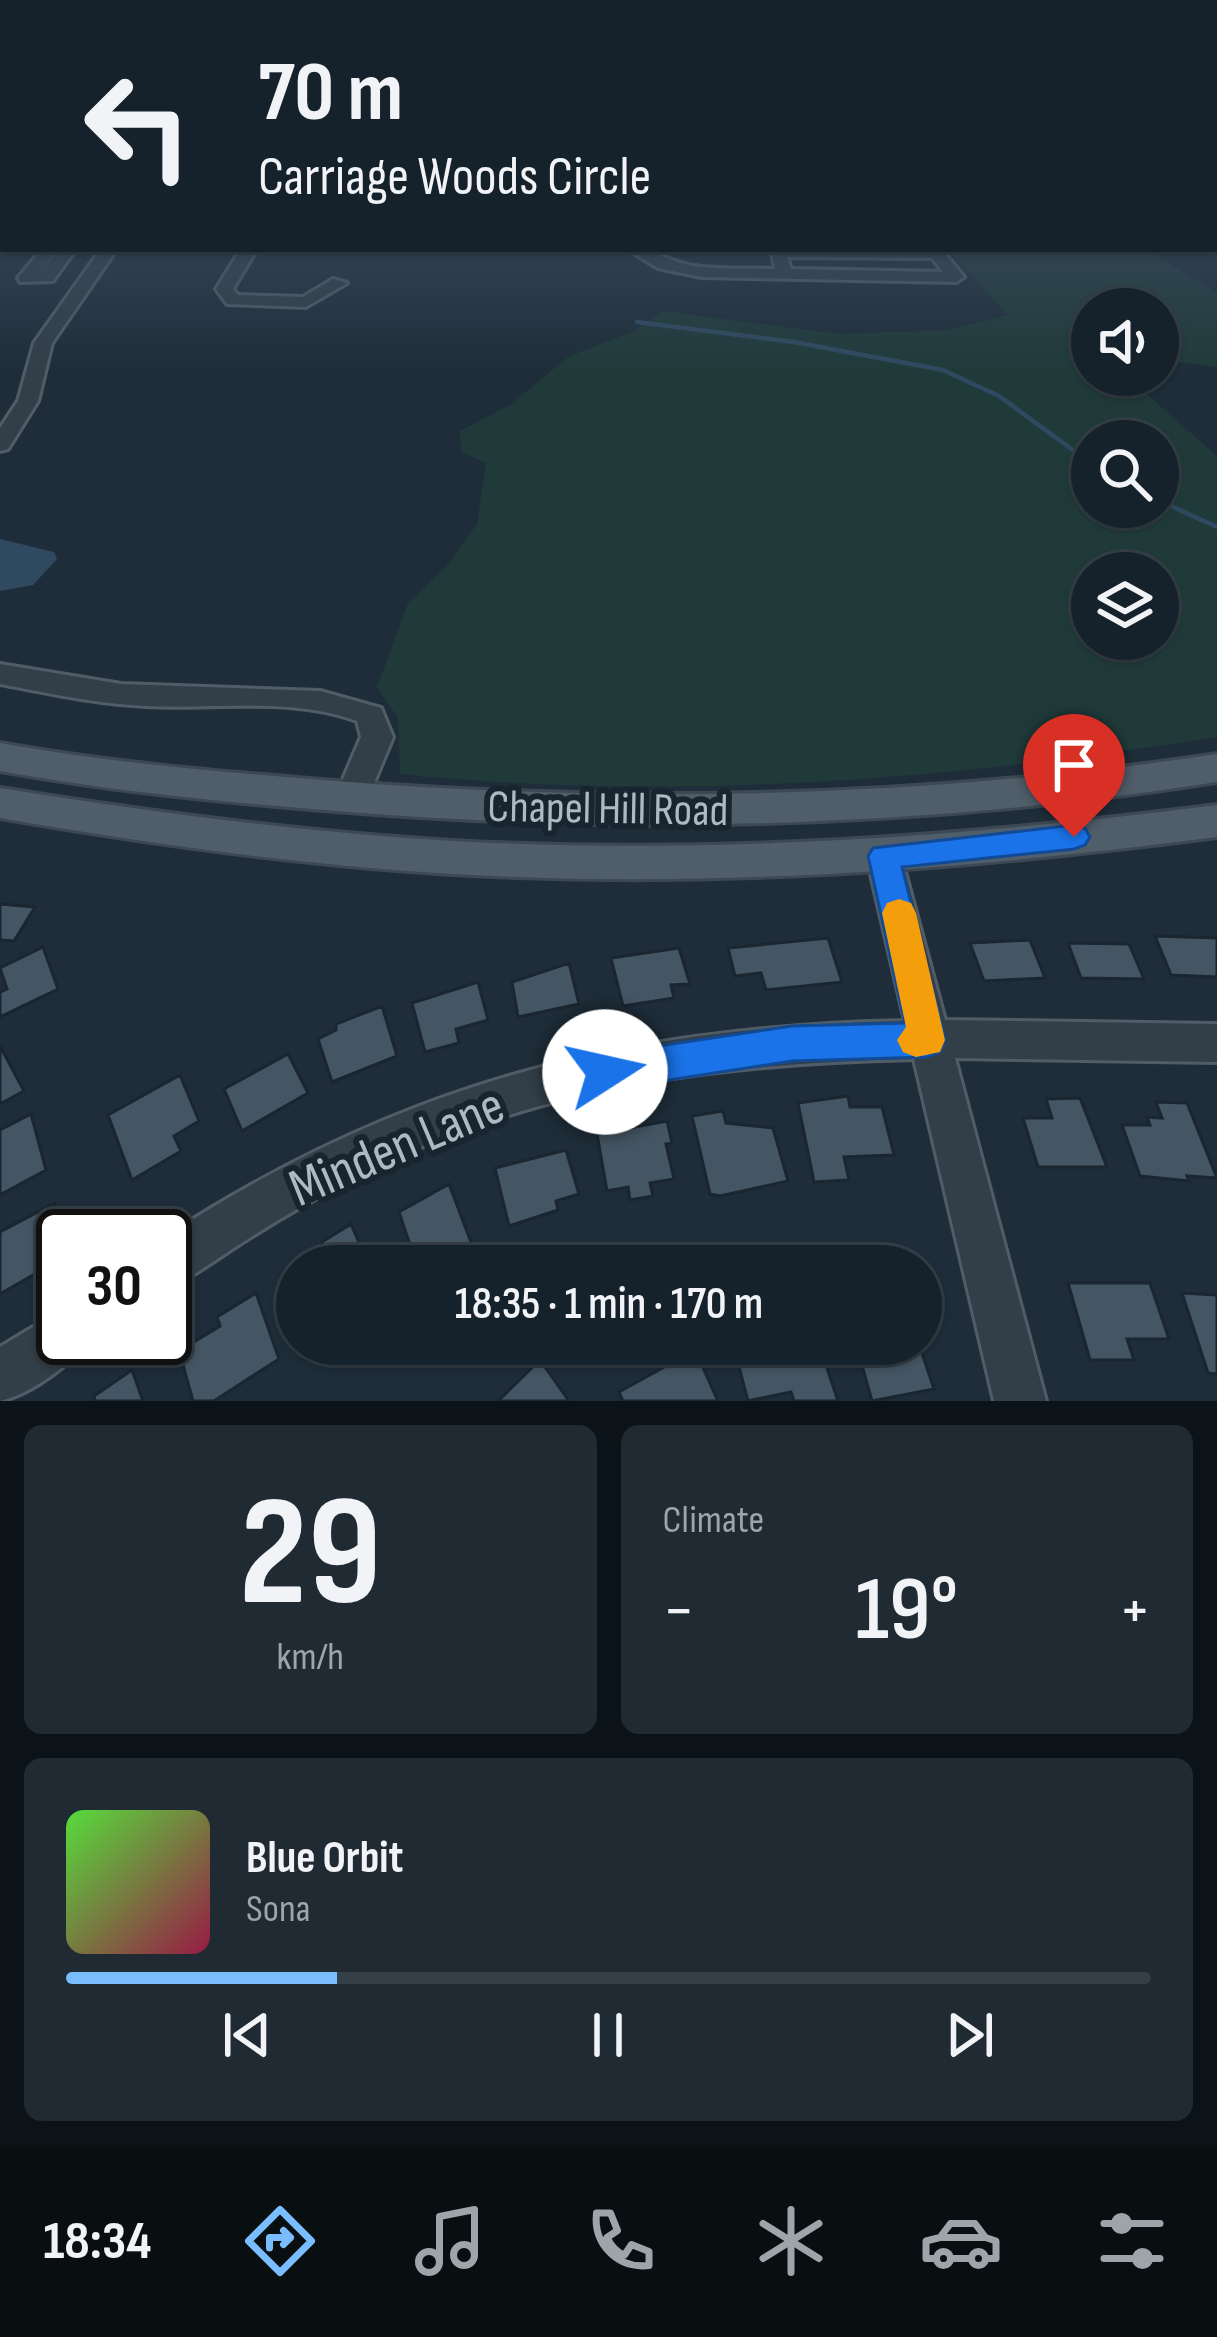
<!DOCTYPE html>
<html lang="en">
<head>
<meta charset="utf-8">
<style>
	:root { --surface:#16222b; --page:#1f2a33; --text:#f1f3f6; --muted:#9ea4a9; --line:#353f47; --accent:#79bdff }
	body { margin:0; font-family:"Sofia Sans Condensed",sans-serif; background:var(--page); color:var(--text); height:100vh; display:flex; flex-direction:column; font-size:45px; white-space:nowrap }
	* { box-sizing:border-box; margin:0 }
	p { font-size:39px; color:var(--muted) }
	.icon { flex:none; width:66px; height:66px; fill:none; stroke:currentColor; stroke-width:2; stroke-linecap:round; stroke-linejoin:round }
	.map { position:relative; height:1401px; overflow:hidden }
	.drawer { display:flex; flex-direction:column; gap:24px; padding:24px; background:#0c1318; flex:1 }
	.drawer>* { flex:none }
	.banner { position:absolute; left:0px; top:0px; width:1218px; height:252px; box-shadow:0 3px 9px #0004,0 0 0 3px var(--line); background:#16222b; color:var(--text); overflow:hidden }
	.tools { position:absolute; left:1071px; top:288px; display:grid; gap:24px }
	.tools a { display:grid; place-items:center; width:108px; height:108px; border-radius:50%; background:var(--surface); box-shadow:0 3px 9px #0004,0 0 0 3px var(--line); font-size:60px }
	.speed { position:absolute; left:36px; top:1209px; display:flex; gap:24px; font-size:60px; font-weight:700; text-align:center }
	.speed>* { display:grid; place-content:center; width:156px; height:156px; border-radius:50%; background:var(--surface); box-shadow:0 3px 9px #0004,0 0 0 3px var(--line); line-height:1 }
	.speed .limit { border:6px solid #111; border-radius:18px; background:#fff; color:#111 }
	.pin { position:absolute; display:grid; place-items:center; width:102px; height:102px; color:#fff; margin:-123px -51px; border-radius:50% 50% 50% 0; rotate:-45deg; box-shadow:0 0 12px #0007 }
	.pin .icon { rotate:45deg }
	.me { position:absolute; width:132px; margin:-66px; rotate:80deg; stroke-linejoin:round; filter:drop-shadow(0 0 9px #0008) }
	.turn { display:flex; align-items:center; gap:42px; height:252px; padding:0 60px; font-size:54px }
	.turn .icon { width:156px; height:156px; stroke-width:2.5 }
	.turn b { display:block; font-size:84px; line-height:102px }
	.big { font-size:90px; font-weight:600; line-height:1.1 }
	.drawer .tile { flex:1; display:flex; flex-direction:column; justify-content:center; gap:18px; min-width:0; padding:0 42px; border-radius:18px; background:var(--page) }
	.drawer .dial { align-items:center; gap:0 }
	.dial b { font-size:156px; line-height:1 }
	.song { display:flex; align-items:center; gap:36px }
	.cover { width:144px; height:144px; border-radius:18px; background:linear-gradient(135deg,hsl(110 70% 55%),hsl(340 70% 35%)) }
	.played { height:12px; border-radius:6px; background:linear-gradient(90deg,var(--accent) 25%,var(--line) 25%) }
	.keys { display:flex; justify-content:space-around; direction:ltr }
	.heat { display:flex; justify-content:space-between; align-items:center; font-size:66px; direction:ltr }
	.drawer .tiles { flex:1; display:grid; gap:24px; grid-template-columns:1fr 1fr }
	.tile:last-child { grid-column:span 2 }
	.trip { position:absolute; left:276px; top:1245px; width:666px; height:120px; border-radius:60px; background:var(--surface); box-shadow:0 3px 9px #0004,0 0 0 3px var(--line); font-weight:600; line-height:120px; text-align:center }
	.dock { display:flex; height:192px; justify-content:space-around; align-items:center; background:#090e11; color:var(--muted) }
	.dock .icon { width:84px; height:84px }
	.dock .selected { color:var(--accent) }
	.dock b { font-size:54px; color:var(--text) }
	.map>svg:first-child { display:block }
	.green { fill:#203a3a; fill-rule:evenodd }
	.water { fill:#2f4a60 }
	.lines { fill:none; stroke-linecap:round; stroke-linejoin:round }
	.stream { stroke:#2f4a60; stroke-width:4.5 }
	.building { fill:#445563; stroke:#1a2630; stroke-width:3 }
	.minor-casing { stroke:#505d67; stroke-width:6 }
	.major-casing { stroke:#3c4853; stroke-width:6 }
	.minor { fill:#323f49; fill-rule:evenodd }
	.major { fill:#505e6a; fill-rule:evenodd }
	.route { fill:#1a73e8; stroke:#114b97; stroke-width:3 }
	.slow { fill:#f59e0b }
	.labels { text-anchor:middle; stroke-width:12; stroke-linejoin:round; paint-order:stroke }
	.street-label { font-size:45px; fill:#acbac6; stroke:#18242e }
	.near-street-label { font-size:54px; fill:#acbac6; stroke:#18242e }
</style>
</head>
<body>
<div class="map">
<svg width="1217" height="1401" viewBox="0 0 1217 1401">
	<rect width="100%" height="100%" fill="#1e2d39"/>
	<path class="green" d="M948 249H1146L1217 293V367L1158 359V309H1092V375H1125L1217 456V737C949 780 671 802 400 774L398 718 377 687 408 603 446 567 477 524 486 463 461 452 460 431 510 405 568 357 634 331 663 311 839 334 948 330 1008 315ZM1092 441H1158V507H1092ZM1092 573H1158V639H1092Z"/>
	<path class="water" d="M0 539 54 552 57 559 33 585 0 591Z"/>
	<g class="lines">
		<path class="stream" d="M637 322 794 342 943 370 999 396 1092 464
			M1158 500 1217 527"/>
	</g>
	<path class="building" d="M0 904 35 907 14 941 0 940Z
		M1155 936 1217 938V977L1171 975Z
		M828 938 842 982 766 990 761 973 735 976 728 948Z
		M1030 940 1045 978 984 981 970 943Z
		M1068 943 1129 944 1144 979 1081 978Z
		M43 947 58 989 0 1017V992L7 989 0 968Z
		M679 948 690 984 671 985 674 998 623 1006 611 958Z
		M569 963 579 1004 518 1017 512 982Z
		M478 982 488 1020 456 1029 459 1043 425 1052 412 1003Z
		M382 1006 397 1056 332 1082 318 1039 336 1030V1024Z
		M0 1046 24 1091 0 1104Z
		M288 1054 308 1093 242 1131 224 1089Z
		M180 1075 199 1121 174 1136 181 1151 132 1180 108 1115Z
		M848 1096 850 1107H882L894 1155 844 1157 849 1180 814 1182 798 1103Z
		M1080 1098 1107 1167H1038L1023 1118H1052L1046 1099Z
		M1156 1102 1187 1103 1217 1178 1187 1176 1189 1181 1140 1176 1122 1125H1150L1147 1117 1162 1118Z
		M723 1111 726 1123 773 1128 788 1181 720 1196 710 1194 692 1116Z
		M31 1114 46 1170 0 1195V1130Z
		M667 1121 672 1143 666 1144 674 1179 650 1183 653 1196 630 1200 628 1187 607 1191 597 1134Z
		M566 1150 579 1194 556 1201 558 1210 509 1226 495 1168Z
		M449 1184 477 1258 462 1266H417L399 1212Z
		M55 1203 63 1236V1258L0 1294V1232Z
		M351 1224 369 1266H329L322 1242Z
		M1068 1283H1150L1169 1339H1127L1134 1360H1090Z
		M256 1293 279 1359 214 1401H193L179 1351 220 1326 217 1317Z
		M1182 1293 1217 1295V1374L1208 1373Z
		M733 1344H819L838 1401H794L791 1392 748 1401Z
		M856 1344H919L934 1389 872 1401Z
		M695 1350 718 1401H623L619 1392Z
		M540 1360 569 1401H498Z
		M132 1370 143 1401H95L94 1396Z"/>
	<g class="lines">
		<defs>
			<path id="minor" d="M42 249H58L39 272 60 249H76L53 281 20 282 18 278Z
				M101 249H117L52 343 38 401 8 449 0 451V428L18 401 34 343Z
				M241 249H257L233 289 238 295 303 297 333 279 347 283 306 307 227 304 216 289Z
				M627 249C652 249 670 262 694 266 720 270 748 268 775 269L771 249H941L964 277 956 282 701 277 658 268ZM787 257 932 258 943 272 791 269Z
				M0 664 121 684 320 691 381 708 393 737 364 807 352 810 340 807 335 798 361 737 357 721C291 696 215 710 146 706 97 704 48 693 0 684Z
				M884 843 896 847 901 857 945 1020 1217 1024V1062L955 1058 1046 1401H994L914 1059C726 1063 541 1085 371 1170 330 1190 290 1212 251 1237 223 1254 196 1276 165 1289V1237C403 1082 624 1027 905 1021L867 857 872 847Z
				M63 1309V1338H86C75 1364 28 1395 0 1401V1347Z"/>
			<path id="major" d="M1215 177H1217V185H1215Z
				M0 743C111 763 223 772 335 781 631 804 923 798 1217 754V782C923 828 631 835 335 811 223 802 111 791 0 771Z
				M0 788C150 812 300 832 453 841 709 855 963 837 1217 805V837C963 870 709 889 453 874 300 865 150 844 0 818Z"/>
		</defs>
		<use href="#minor" class="minor-casing"/>
		<use href="#major" class="major-casing"/>
		<use href="#minor" class="minor"/>
		<use href="#major" class="major"/>
	</g>
	<linearGradient id="sky" x2="0" y2="1"><stop stop-color="#10191f"/><stop offset="0.47" stop-color="#3b4c5f"/><stop offset="1" stop-color="#3b4c5f" stop-opacity="0"/></linearGradient>
	<rect width="1217" height="373" fill="url(#sky)"/>
	<path class="route" d="M1074 825 1085 828 1090 837 1085 845 1074 849 902 867 945 1040 940 1052 927 1057 792 1061 605 1090 592 1084 586 1072 592 1059 605 1054 792 1026 905 1023 868 856 873 848Z"/>
	<path class="slow" d="M899 899 911 903 916 913 945 1040 940 1052 916 1057 903 1052 897 1040 906 1027 882 913 887 903Z"/>
	<g class="labels">
		<g class="street-label">
			<text transform="translate(608 807) rotate(1)" y="16">Chapel Hill Road</text>
		</g>
		<g class="near-street-label">
			<text transform="translate(396 1145) rotate(-23)" y="19">Minden Lane</text>
		</g>
	</g>
</svg>
<div class="tools">
<a><svg class="icon" aria-label="sound" viewBox="0 0 24 24"><path d="M4 9h4l5-4v14l-5-4H4zM17 9q2 3 0 6"/></svg></a>
<a><svg class="icon" aria-label="search" viewBox="0 0 24 24"><circle cx="10" cy="10" r="6"/><path d="M15 15l6 6"/></svg></a>
<a><svg class="icon" aria-label="layers" viewBox="0 0 24 24"><path d="M12 4l9 5-9 5-9-5zM3 14l9 5 9-5"/></svg></a>
</div>
<div class="speed"><div class="limit">30</div></div>
<div class="pin" style="left:1074px;top:837px;background:#d93025"><svg class="icon" aria-label="arrive" viewBox="0 0 24 24"><path d="M6 21V4h12l-3 4 3 4H6"/></svg></div>
<svg class="me" style="left:605px;top:1072px" viewBox="-20 -20 40 40"><circle r="19" fill="#fff"/><path d="M0-13L10 11 0 6-10 11z" fill="#1a73e8"/></svg>
<div class="trip">18:35 · 1 min · 170 m</div>
<div class="banner">
<div class="turn"><svg class="icon" aria-label="left" viewBox="0 0 24 24"><path d="M17 20v-9H6M10 6l-5 5 5 5"/></svg><div><b>70 m</b>Carriage Woods Circle</div></div>
</div>
</div>
<section class="drawer">
<div class="tiles">
<div class="tile dial"><b>29</b><p>km/h</p></div>
<div class="tile"><p>Climate</p>
<div class="heat"><a>−</a><b class="big">19°</b><a>+</a></div>
</div>
<div class="tile">
<div class="song"><i class="cover"></i><div><b>Blue Orbit</b><p>Sona</p></div></div>
<div class="played"></div>
<div class="keys"><svg class="icon" aria-label="previous" viewBox="0 0 24 24"><path d="M18 5L8 12l10 7zM5 5v14"/></svg><svg class="icon" aria-label="pause" viewBox="0 0 24 24"><path d="M8 5v14M16 5v14"/></svg><svg class="icon" aria-label="next" viewBox="0 0 24 24"><path d="M6 5l10 7-10 7zM19 5v14"/></svg></div>
</div>
</div>
</section>
<nav class="dock">
<b>18:34</b>
<svg class="icon selected" aria-label="directions" viewBox="0 0 24 24"><path d="M12 3l9 9-9 9-9-9zM9 14v-3h6M13 9l2 2-2 2"/></svg>
<svg class="icon" aria-label="music" viewBox="0 0 24 24"><path d="M9 18V5l10-2v13"/><circle cx="6" cy="18" r="3"/><circle cx="16" cy="16" r="3"/></svg>
<svg class="icon" aria-label="phone" viewBox="0 0 24 24"><path d="M5 4h4l2 5-3 2q2 4 5 5l2-3 5 2v4C11 20 4 13 5 4z"/></svg>
<svg class="icon" aria-label="climate" viewBox="0 0 24 24"><path d="M12 3v18M4 7l16 10M4 17L20 7"/></svg>
<svg class="icon" aria-label="car" viewBox="0 0 24 24"><path d="M5 17H2v-5l4-1 3-4h7l3 4 3 1v5h-3M9 17h6M6 11h13"/><circle cx="7" cy="17" r="2"/><circle cx="17" cy="17" r="2"/></svg>
<svg class="icon" aria-label="filters" viewBox="0 0 24 24"><path d="M4 7h16M4 17h16"/><circle cx="9" cy="7" r="2"/><circle cx="15" cy="17" r="2"/></svg>
</nav>
</body>
</html>
